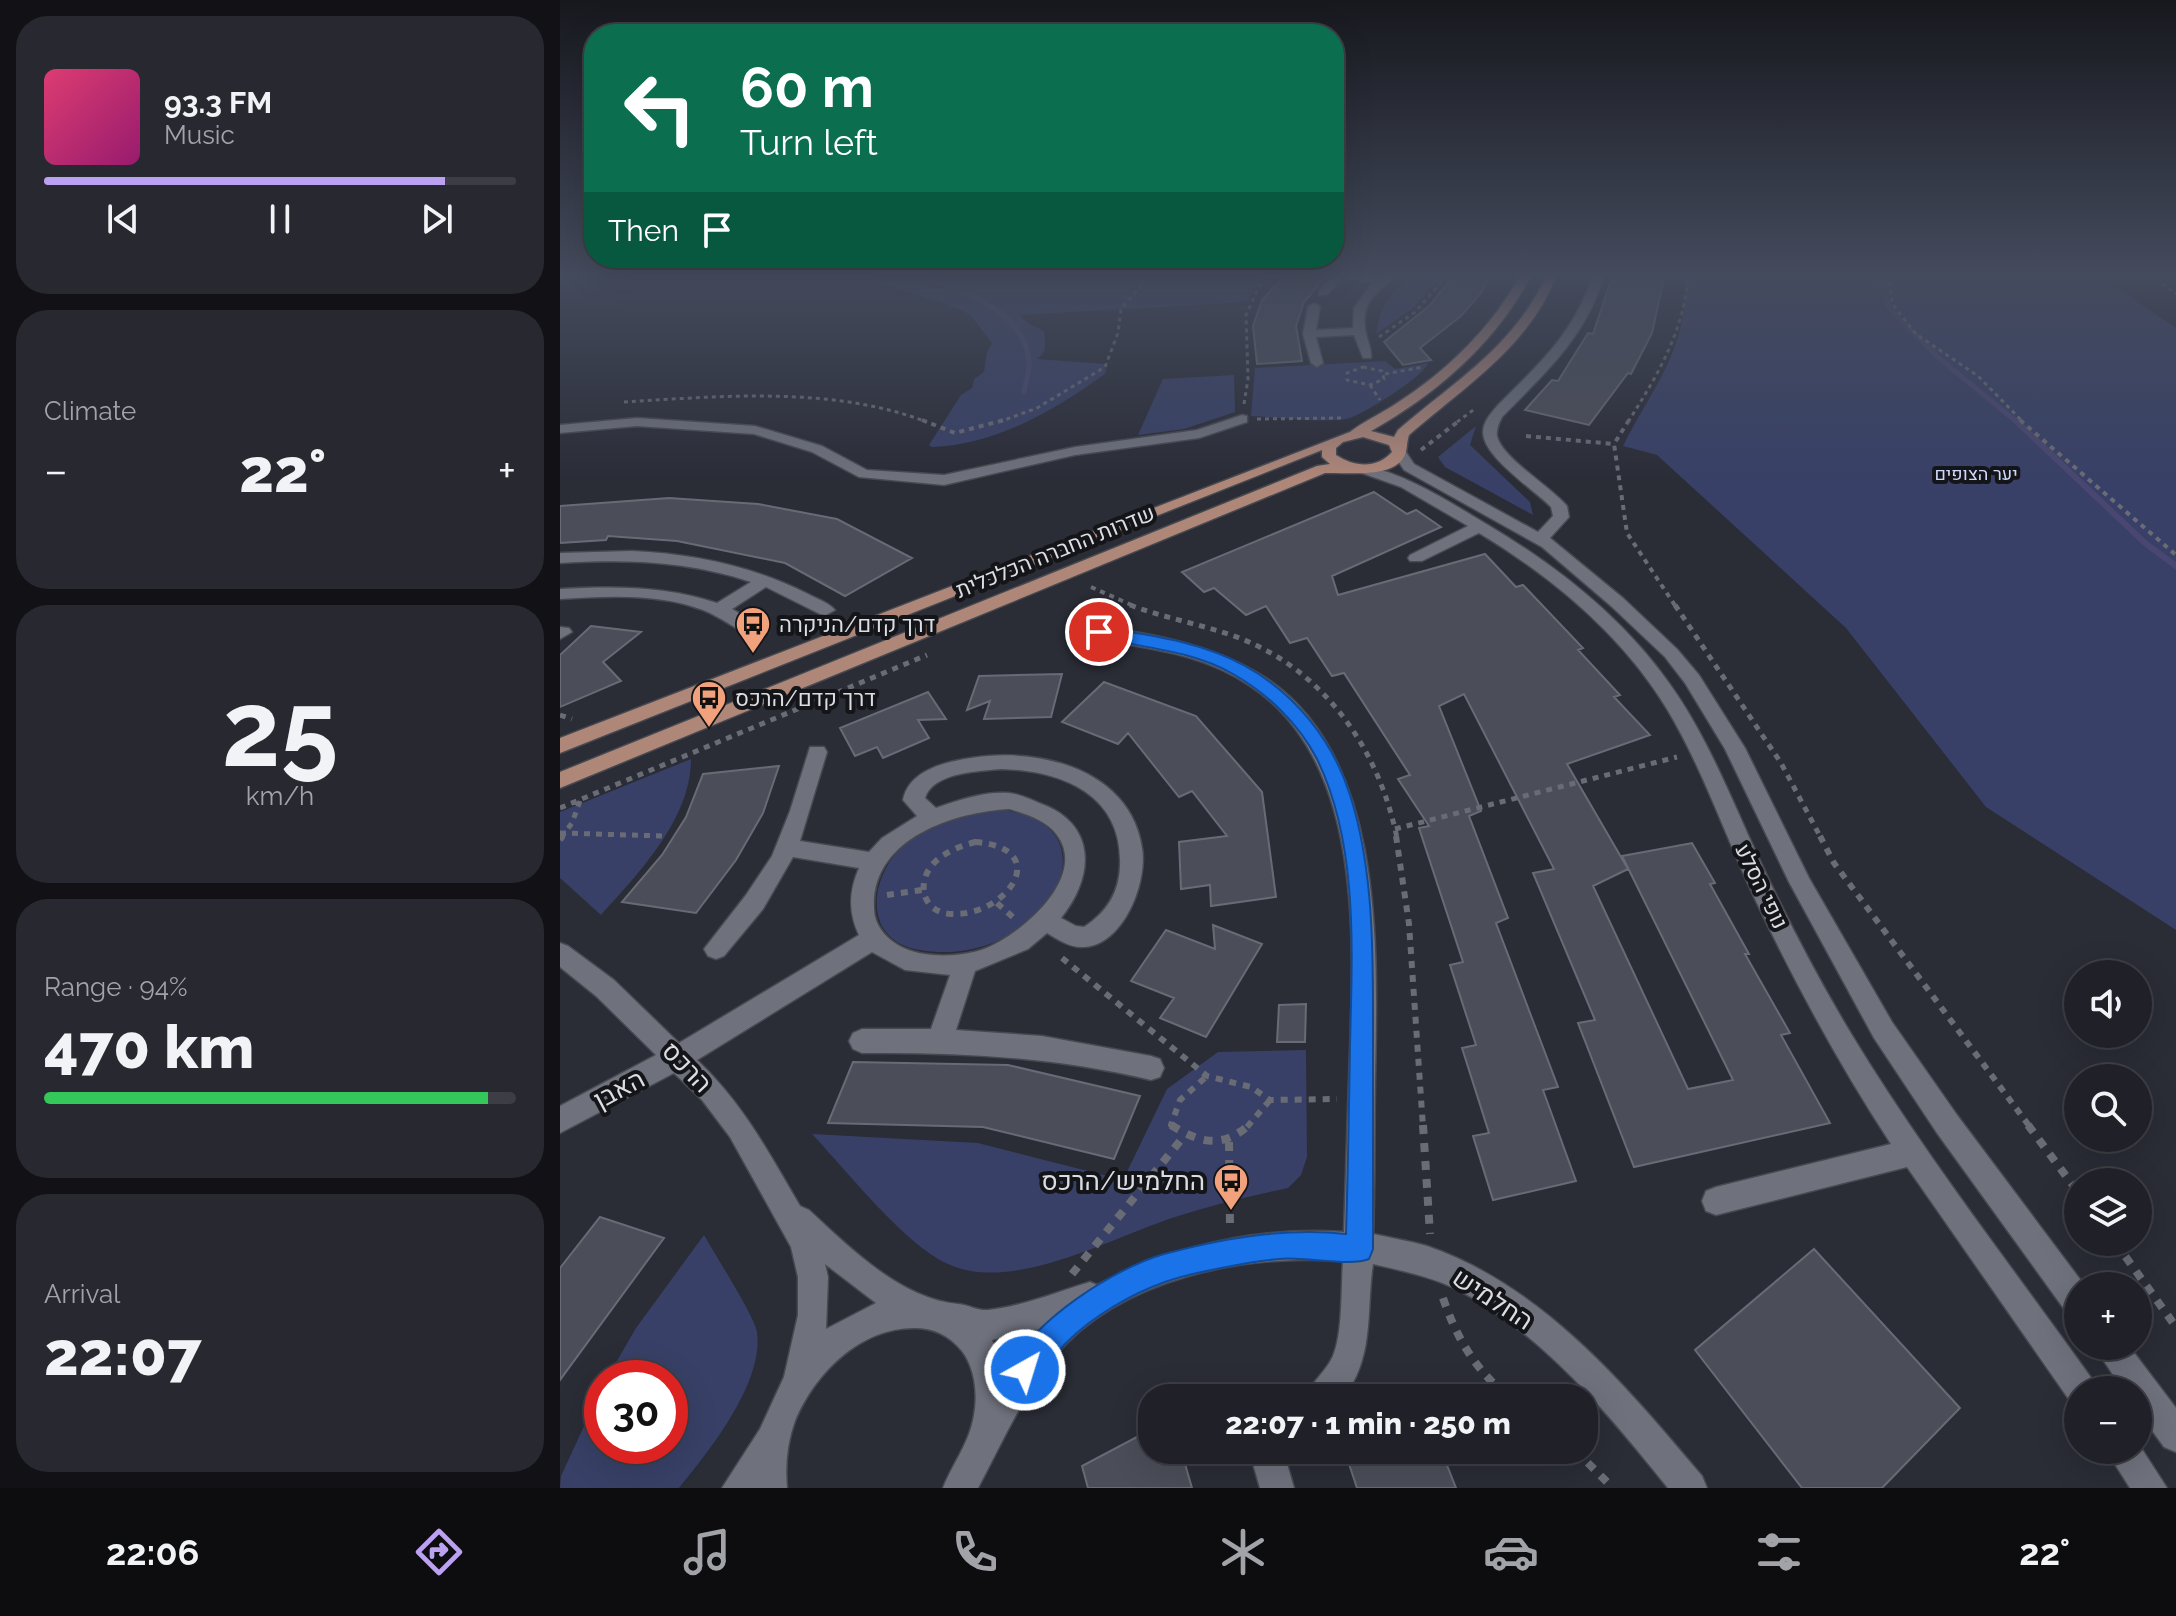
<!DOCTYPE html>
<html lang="en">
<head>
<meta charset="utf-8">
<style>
	:root { --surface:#202128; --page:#282930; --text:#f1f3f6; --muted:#a2a3a8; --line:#3d3e45; --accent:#bca0f2 }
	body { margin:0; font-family:Raleway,Heebo,sans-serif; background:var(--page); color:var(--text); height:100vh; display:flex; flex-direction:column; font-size:30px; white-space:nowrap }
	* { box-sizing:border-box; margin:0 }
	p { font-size:26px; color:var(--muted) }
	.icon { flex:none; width:44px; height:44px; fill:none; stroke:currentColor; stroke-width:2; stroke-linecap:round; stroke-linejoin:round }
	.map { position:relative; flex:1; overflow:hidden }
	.panel { display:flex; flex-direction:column; gap:16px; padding:16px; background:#121216; width:560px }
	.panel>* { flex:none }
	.guide { position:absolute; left:24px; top:24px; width:760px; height:244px; border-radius:32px; box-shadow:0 8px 32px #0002,0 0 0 2px var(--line); background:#0b6e4f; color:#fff; overflow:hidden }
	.fabs { position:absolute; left:1504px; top:960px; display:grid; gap:16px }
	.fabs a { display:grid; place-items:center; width:88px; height:88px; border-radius:50%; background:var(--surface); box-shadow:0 8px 32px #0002,0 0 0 2px var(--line); font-size:40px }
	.speed { position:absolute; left:24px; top:1360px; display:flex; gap:16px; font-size:40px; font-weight:700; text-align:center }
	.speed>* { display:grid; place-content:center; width:104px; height:104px; border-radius:50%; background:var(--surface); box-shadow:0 8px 32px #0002,0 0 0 2px var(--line); line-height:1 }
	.speed .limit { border:12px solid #d22; background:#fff; color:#111 }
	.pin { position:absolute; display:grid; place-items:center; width:68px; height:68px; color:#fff; margin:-34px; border:4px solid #fff; border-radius:50%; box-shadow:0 2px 8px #0007 }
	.me { position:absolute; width:88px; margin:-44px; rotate:39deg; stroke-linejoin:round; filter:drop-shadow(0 0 6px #0008) }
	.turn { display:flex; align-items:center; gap:28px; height:168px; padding:0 24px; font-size:36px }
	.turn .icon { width:104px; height:104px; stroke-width:2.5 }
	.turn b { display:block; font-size:56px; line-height:68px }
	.then { display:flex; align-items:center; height:76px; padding:0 24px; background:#0003; gap:16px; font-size:30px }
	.big { font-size:60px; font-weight:800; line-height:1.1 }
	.panel .widget { flex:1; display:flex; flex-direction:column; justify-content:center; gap:12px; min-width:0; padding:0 28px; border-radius:32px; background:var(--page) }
	.panel .dial { align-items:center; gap:0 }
	.dial b { font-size:104px; line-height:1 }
	.song { display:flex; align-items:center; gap:24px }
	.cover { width:96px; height:96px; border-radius:12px; background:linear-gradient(135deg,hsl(340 70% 55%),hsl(320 70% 35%)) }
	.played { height:8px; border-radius:4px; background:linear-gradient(90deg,var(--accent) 85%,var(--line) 85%) }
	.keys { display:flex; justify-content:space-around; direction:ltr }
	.heat { display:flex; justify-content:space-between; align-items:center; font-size:44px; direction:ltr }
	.charge { height:12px; border-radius:6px; background:linear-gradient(90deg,#34c759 94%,var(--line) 0) }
	.trip { position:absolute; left:578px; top:1384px; width:460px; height:80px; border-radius:32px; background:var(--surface); box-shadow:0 8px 32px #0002,0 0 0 2px var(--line); font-weight:800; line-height:80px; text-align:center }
	.tab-bar { display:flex; height:128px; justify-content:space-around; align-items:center; background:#0d0d10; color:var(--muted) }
	.tab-bar .icon { width:56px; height:56px }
	.tab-bar .active { color:var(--accent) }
	.tab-bar b { font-size:36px; color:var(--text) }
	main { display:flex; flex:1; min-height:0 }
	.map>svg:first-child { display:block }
	.green { fill:#384067 }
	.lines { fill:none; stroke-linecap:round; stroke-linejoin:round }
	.stream-far1 { stroke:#494771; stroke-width:5 }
	.stream { stroke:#494771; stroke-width:6 }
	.building { fill:#4b4e58; stroke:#686a75; stroke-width:2 }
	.minor-casing { stroke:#474950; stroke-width:3 }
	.major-casing { stroke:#474950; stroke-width:3 }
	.path-far4 { stroke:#6a6c75; stroke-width:3; stroke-dasharray:4 4; stroke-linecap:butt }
	.path-far3 { stroke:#6a6c75; stroke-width:4; stroke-dasharray:5 5; stroke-linecap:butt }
	.path-far2 { stroke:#6a6c75; stroke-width:5; stroke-dasharray:6 6; stroke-linecap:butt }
	.path-far1 { stroke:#6a6c75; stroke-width:6; stroke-dasharray:7 7; stroke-linecap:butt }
	.path { stroke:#6a6c75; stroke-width:8; stroke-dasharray:9 9; stroke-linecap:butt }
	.minor { fill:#6f727d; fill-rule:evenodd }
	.major { fill:#af8779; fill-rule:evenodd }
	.route { fill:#1a73e8; stroke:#114b97; stroke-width:2 }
	.labels { text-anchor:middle; stroke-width:8; stroke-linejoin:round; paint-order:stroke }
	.far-park-label { font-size:18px; fill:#cfd9fe; stroke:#141519 }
	.street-label { font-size:22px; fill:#dbdde3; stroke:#141519 }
	.poi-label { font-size:22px; fill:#dbdde3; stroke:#141519; text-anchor:start }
	.near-street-label { font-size:26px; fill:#dbdde3; stroke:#141519 }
	.near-poi-label { font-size:26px; fill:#dbdde3; stroke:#141519; text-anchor:end }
</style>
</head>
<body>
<main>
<section class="panel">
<div class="widget">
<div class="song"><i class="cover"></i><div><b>93.3 FM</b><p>Music</p></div></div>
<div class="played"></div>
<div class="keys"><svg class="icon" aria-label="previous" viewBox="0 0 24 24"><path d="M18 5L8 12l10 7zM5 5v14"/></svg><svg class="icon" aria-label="pause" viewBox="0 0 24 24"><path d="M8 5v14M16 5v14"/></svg><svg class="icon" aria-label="next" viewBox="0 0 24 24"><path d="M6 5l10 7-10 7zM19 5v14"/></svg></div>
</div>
<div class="widget"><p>Climate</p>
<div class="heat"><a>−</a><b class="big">22°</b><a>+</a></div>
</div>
<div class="widget dial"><b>25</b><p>km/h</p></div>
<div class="widget"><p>Range · 94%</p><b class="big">470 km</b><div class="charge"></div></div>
<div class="widget"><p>Arrival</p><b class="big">22:07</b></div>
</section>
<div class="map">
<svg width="1616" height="1488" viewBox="0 0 1616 1488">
	<rect width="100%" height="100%" fill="#2a2c36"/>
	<path class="green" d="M291 274H705L687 302 459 315 469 324 484 331C485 344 488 351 477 359L545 364 546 373C495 410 436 445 372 447L369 445 401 395 412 388 414 379 424 372 427 352 432 343 411 316 398 308Z
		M858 274H884L852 309 816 334C821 303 831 289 858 274Z
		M1124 274H1548L1547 282 1616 328V930L1426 807 1286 628 1097 455 1063 446C1093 386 1131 346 1124 274Z
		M825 361 835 369 868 363C863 377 802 416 786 419 761 423 718 417 691 416L695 368Z
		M674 375 675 412 624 429 578 435 603 379Z
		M916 426 910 445 970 502 973 515 885 467 878 457Z
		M131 759C131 819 79 873 41 915L0 878V812Z
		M431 809C571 817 484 972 360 950 299 940 310 873 347 842 372 821 401 815 431 809Z
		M746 1050 747 1157 741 1175 728 1188C690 1196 652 1205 615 1217 553 1237 452 1294 388 1264 344 1244 287 1171 252 1134L418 1143 563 1180 607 1089 658 1052Z
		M144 1235C154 1253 195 1317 197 1332 204 1383 149 1451 119 1488H0L1 1476 42 1387V1446H110V1378H47L76 1328Z"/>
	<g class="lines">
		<path class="stream-far1" d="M351 274C395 287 471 309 469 368 468 376 465 384 464 392
			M1315 274 1330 309 1380 359 1457 422"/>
		<path class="stream" d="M1455 420 1585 543 1616 566"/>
	</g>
	<path class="building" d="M726 274H768L744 302 736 326 742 361 697 364 693 326 702 300Z
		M895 274H931L922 292 901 316 860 348 871 360 843 365 824 342 869 306Z
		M1053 274H1105L1092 333 1071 374 1068 373 1029 425 965 410 992 380 998 381 1028 333 1033 334Z
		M814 492 847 514 856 510 881 527 772 576 778 595 925 554 956 587 963 585 1023 648 1018 650 1060 695 1054 697 1090 735 1007 764 1068 869 1033 886 1128 1089 1173 1080 1062 856 1132 843 1155 883 1150 884 1189 954H1185L1230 1033 1221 1035 1270 1123 1074 1167 1018 1023 1035 1020 973 873 994 869 904 694 879 706 921 811 909 816 948 918 936 923 998 1087 983 1090 1016 1181 933 1200 913 1136 929 1133 902 1048 916 1045 890 965 903 962 859 828 869 826 838 779 850 775 784 673 772 676 747 638 730 643 706 606 686 615 654 588 644 592 622 572Z
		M109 498 198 504 277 519 352 558 285 596 225 563 117 541 48 536 46 540 0 543V506Z
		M31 626 81 632 43 662 61 681 0 707V655Z
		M502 674 491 717 424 719 430 701 407 710 419 676Z
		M544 682 636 716 702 792 716 897 651 906 650 885 621 889 619 842 667 836 632 791 619 797 568 733 558 744 502 722Z
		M368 692 386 719 358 720 369 738 323 758 317 747 295 756 280 728Z
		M219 766 203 813 176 860 136 913 62 902 102 855 126 817 143 774Z
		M653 925 702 944 646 1037 600 1018 614 998 571 981 606 930 655 949Z
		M746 1004 745 1042H717L719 1005Z
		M293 1062 448 1065 580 1096 554 1159 423 1127 268 1123Z
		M40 1217 104 1238 0 1380V1268Z
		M1254 1249 1400 1408 1322 1488H1242L1135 1350Z
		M592 1429V1450H621L632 1488H528L522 1466Z
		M818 1450H881L896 1488H797L789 1464Z"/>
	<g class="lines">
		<defs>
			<path id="minor" d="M774 274 819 277 825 274H838C818 292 799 302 806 333 808 342 812 350 811 358H803L794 335 756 337 763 363 757 367 751 363 743 334 748 307 754 303 760 307 756 330 793 328 794 308 812 283 784 277 767 295H759V291Z
				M1034 274H1045C1025 338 987 371 942 417 939 423 936 429 937 436 942 458 991 487 1007 506L1009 517 990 538 1063 598 1117 649 1139 675 1185 748 1249 878 1332 1022 1397 1115 1525 1286H1518V1317L1507 1313 1377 1133 1314 1038 1229 882 1165 749 1125 683 1105 657 1051 606 982 547 844 470 832 452 839 448 844 449 854 464 978 532 993 516 991 507C974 490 930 461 924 438 920 425 930 414 938 405 981 362 1013 334 1034 274Z
				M682 415 687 416V422L639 438 515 455 384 485 299 477 252 452 194 434 77 426 0 433V425L77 418 195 426 262 446 307 470 384 475 515 447 637 430Z
				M804 465C850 476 888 501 928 525 997 566 1062 617 1109 683 1148 737 1172 801 1200 861 1227 919 1257 977 1290 1032 1363 1153 1450 1264 1532 1379L1537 1390H1518V1405L1510 1401 1347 1167 1156 1215 1146 1211 1142 1201 1146 1191 1156 1187 1331 1144C1280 1066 1236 985 1196 901 1166 838 1143 769 1107 709 1062 635 992 577 919 533L862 561H850L848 558 850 555 908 526 841 487 799 472V466Z
				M72 551C134 554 193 566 248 594 257 599 268 602 275 610L266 615 260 614 206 587 172 609 205 628 208 632 199 638C179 633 162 617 143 610 98 593 47 596 0 599V589C53 586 106 586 157 603L191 582C128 561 66 559 0 563V553Z
				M516 623C580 632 646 641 701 675 828 753 817 954 815 1083 814 1133 815 1184 813 1234 831 1238 850 1241 867 1246 983 1286 1066 1386 1142 1476L1147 1488H1108C1050 1416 984 1335 900 1291 873 1277 843 1271 813 1264 806 1310 815 1357 783 1398H745C751 1382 766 1372 773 1356 783 1332 781 1288 783 1261 686 1254 561 1277 495 1356 462 1396 442 1443 418 1488H383C393 1463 410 1442 414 1415 418 1394 415 1368 402 1351 389 1335 374 1328 354 1328 300 1328 255 1373 235 1421 227 1443 225 1466 227 1488H162L200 1429 224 1377 238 1315V1277L231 1247 170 1137 142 1100 114 1073 0 1133V1106L96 1055 36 996 0 967V943L8 946 54 980 119 1043 299 935C288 912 289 891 299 868L233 857 203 909 164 956 156 959 148 956 144 949 186 895 212 856 230 811 250 747H264L267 752 240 841 309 852 322 838 357 816 343 800C349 770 385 762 411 758 479 747 570 769 582 848 588 882 563 948 521 947 509 947 497 939 487 933L468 949 415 971 396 1030 482 1036 591 1056 600 1059 604 1068 600 1077 591 1080C495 1057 400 1052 302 1053L293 1049 289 1041 293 1033 302 1029H371L390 975 345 970 312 952 137 1060C182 1102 209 1153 240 1206L249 1210C290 1248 341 1299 398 1304 409 1305 418 1311 428 1310 463 1306 497 1292 530 1282L537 1285C615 1246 697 1226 784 1232 786 1181 787 1131 789 1080 793 955 809 763 689 685 632 647 573 649 510 633L507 629 510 625ZM442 769C503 771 563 795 560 866 559 893 547 912 524 927L516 926 501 918C535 876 537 823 479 803 470 799 459 794 449 793 425 791 399 800 376 808L365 798C373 772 420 771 442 769ZM450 809C467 815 486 820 497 835 529 878 459 936 424 949 402 957 367 958 346 949 329 942 314 927 314 908 311 839 393 812 450 809ZM265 1264 316 1303 266 1329 268 1277ZM478 1329 445 1372 432 1340Z
				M0 627 9 628 12 632 0 639Z
				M1534 1346H1569L1616 1408V1452L1604 1447 1578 1411V1390H1563Z
				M1578 1443 1607 1488H1570L1546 1450H1578Z
				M689 1450H723L734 1488H700Z"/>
			<path id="major" d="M961 274H972C937 342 877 394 811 431L834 437 838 430C896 380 955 346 987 274H997C970 346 905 386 849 435 847 441 847 448 846 452 838 480 786 472 765 473L0 788V772L757 466 770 464 762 457V450L0 753V738L790 432C804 421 822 413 837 403 888 370 932 327 961 274ZM803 437 829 445 832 452C817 469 794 467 776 455V448L783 442Z"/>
		</defs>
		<use href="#minor" class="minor-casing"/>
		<use href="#major" class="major-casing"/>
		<path class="path-far4" d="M1328 274 1333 305 1356 334 1418 376 1463 422
			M1589 274 1616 294
			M819 337 855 312 889 274
			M803 367 822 371 824 379 810 385 787 380V373Z
			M825 374 863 367
			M810 385 820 400
			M64 402C164 396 273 386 367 422
			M684 404 688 379 686 315 705 274
			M697 419 783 418
			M439 422 477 408 545 367 558 333 561 309 583 284V274
			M897 422 916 408
			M1068 422C1097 376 1125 330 1128 274"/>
		<path class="path-far3" d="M362 420 395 433 444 420
			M1069 420 1054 444 1067 533 1116 607
			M1460 420 1616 555
			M966 436 1054 444
			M861 450 900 420
			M531 587 576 607"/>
		<path class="path-far2" d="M570 605C607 619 646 625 682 639 766 673 819 750 837 838
			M1115 605 1221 763 1261 838
			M0 715 12 719
			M0 808 367 655
			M835 829 1117 757
			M0 833 103 836
			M1 838 12 823 20 801"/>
		<path class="path-far1" d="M836 836 849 924 863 1127
			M1260 836 1274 863 1470 1127
			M0 840 3 836
			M415 842C494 848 448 916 392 914 361 913 355 880 376 861 387 851 401 846 415 842Z
			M327 895 362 890
			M437 903 454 918
			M502 958 647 1076 691 1087 710 1100 777 1099
			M614 1127 611 1125 620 1100 647 1076
			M687 1127 710 1100"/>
		<path class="path" d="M611 1125C640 1143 662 1149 689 1125
			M863 1125 870 1234
			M1468 1125 1518 1192
			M669 1142 670 1225
			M1555 1242 1616 1327
			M512 1274 625 1135
			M883 1298C897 1339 916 1371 950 1398
			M1015 1450 1053 1488"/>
		<use href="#minor" class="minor"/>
		<use href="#major" class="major"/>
	</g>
	<linearGradient id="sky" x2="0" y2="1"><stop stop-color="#17181e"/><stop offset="0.57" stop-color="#444b5d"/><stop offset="1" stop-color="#444b5d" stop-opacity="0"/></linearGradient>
	<rect width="1616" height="482" fill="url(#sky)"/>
	<path class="route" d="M539 627C588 635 640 641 685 666 735 693 773 741 790 795 815 873 813 961 813 1042 813 1111 813 1180 813 1249L809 1259C790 1267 743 1256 719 1259 693 1261 629 1273 605 1282 571 1294 533 1316 507 1342 493 1356 484 1377 465 1384L455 1380 451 1370C471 1321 555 1268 604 1254 663 1238 726 1227 786 1234 788 1171 789 1109 790 1046 792 953 799 845 757 759 739 724 707 693 673 674 629 649 580 648 533 636L530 632Z"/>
	<defs>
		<symbol id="bus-pin" viewBox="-11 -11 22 30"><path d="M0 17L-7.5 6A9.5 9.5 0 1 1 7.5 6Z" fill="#f1a17c" stroke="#141519"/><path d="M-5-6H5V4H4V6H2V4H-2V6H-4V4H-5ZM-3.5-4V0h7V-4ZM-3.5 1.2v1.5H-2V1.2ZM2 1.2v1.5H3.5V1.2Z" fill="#111"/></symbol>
	</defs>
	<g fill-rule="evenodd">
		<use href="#bus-pin" x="173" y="604" width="40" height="54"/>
		<use href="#bus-pin" x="129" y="678" width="40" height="54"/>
		<use href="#bus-pin" x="651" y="1161" width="40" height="54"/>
	</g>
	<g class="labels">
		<g class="far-park-label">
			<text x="1416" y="480">יער הצופים</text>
		</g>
		<g class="street-label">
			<text transform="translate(495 551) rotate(-22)" y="8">שדרות החברה הכלכלית</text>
			<text transform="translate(1202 886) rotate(64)" y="8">נופי הסלע</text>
		</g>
		<g class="poi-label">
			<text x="219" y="632">דרך קדם/הניקרה</text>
			<text x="175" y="706">דרך קדם/הרכס</text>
		</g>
		<g class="near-street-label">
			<text transform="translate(127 1067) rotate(46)" y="9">הרכס</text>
			<text transform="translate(59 1089) rotate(-28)" y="9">האבן</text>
			<text transform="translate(933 1299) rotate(33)" y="9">החלמיש</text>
		</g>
		<g class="near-poi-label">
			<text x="645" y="1190">החלמיש/הרכס</text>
		</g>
	</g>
</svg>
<div class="fabs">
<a><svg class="icon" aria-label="sound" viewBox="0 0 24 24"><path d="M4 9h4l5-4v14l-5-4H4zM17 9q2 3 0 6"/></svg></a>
<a><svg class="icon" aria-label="search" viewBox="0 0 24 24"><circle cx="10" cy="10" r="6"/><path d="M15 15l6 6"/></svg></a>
<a><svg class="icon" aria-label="layers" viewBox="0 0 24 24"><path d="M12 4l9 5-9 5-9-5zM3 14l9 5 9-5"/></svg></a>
<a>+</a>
<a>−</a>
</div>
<div class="speed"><div class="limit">30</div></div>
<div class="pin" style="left:539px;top:632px;background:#d93025"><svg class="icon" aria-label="arrive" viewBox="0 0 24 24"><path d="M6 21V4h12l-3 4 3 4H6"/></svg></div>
<svg class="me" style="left:465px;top:1370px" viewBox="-20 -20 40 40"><circle r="17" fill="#1a73e8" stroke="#fff" stroke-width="3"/><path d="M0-11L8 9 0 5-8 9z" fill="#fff"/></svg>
<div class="trip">22:07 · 1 min · 250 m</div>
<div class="guide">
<div class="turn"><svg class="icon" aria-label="left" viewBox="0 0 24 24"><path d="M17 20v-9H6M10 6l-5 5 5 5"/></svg><div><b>60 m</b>Turn left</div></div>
<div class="then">Then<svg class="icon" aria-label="arrive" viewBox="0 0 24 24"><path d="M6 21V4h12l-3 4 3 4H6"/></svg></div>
</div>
</div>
</main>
<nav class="tab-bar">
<b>22:06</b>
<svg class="icon active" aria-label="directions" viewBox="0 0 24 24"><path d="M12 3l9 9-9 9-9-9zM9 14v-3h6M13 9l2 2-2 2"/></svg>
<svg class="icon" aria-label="music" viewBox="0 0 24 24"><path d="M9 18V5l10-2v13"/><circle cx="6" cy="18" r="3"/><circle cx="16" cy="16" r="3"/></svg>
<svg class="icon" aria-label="phone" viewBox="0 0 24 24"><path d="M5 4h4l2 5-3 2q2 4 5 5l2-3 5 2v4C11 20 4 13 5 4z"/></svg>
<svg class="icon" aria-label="climate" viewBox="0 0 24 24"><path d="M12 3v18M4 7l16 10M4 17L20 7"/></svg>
<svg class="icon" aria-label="car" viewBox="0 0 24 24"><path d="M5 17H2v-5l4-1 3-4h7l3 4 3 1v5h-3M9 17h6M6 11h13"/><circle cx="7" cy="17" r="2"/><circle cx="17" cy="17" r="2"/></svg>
<svg class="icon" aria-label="filters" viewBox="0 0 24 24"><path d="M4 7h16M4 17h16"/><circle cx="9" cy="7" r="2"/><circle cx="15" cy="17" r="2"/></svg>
<b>22°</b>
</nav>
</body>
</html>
